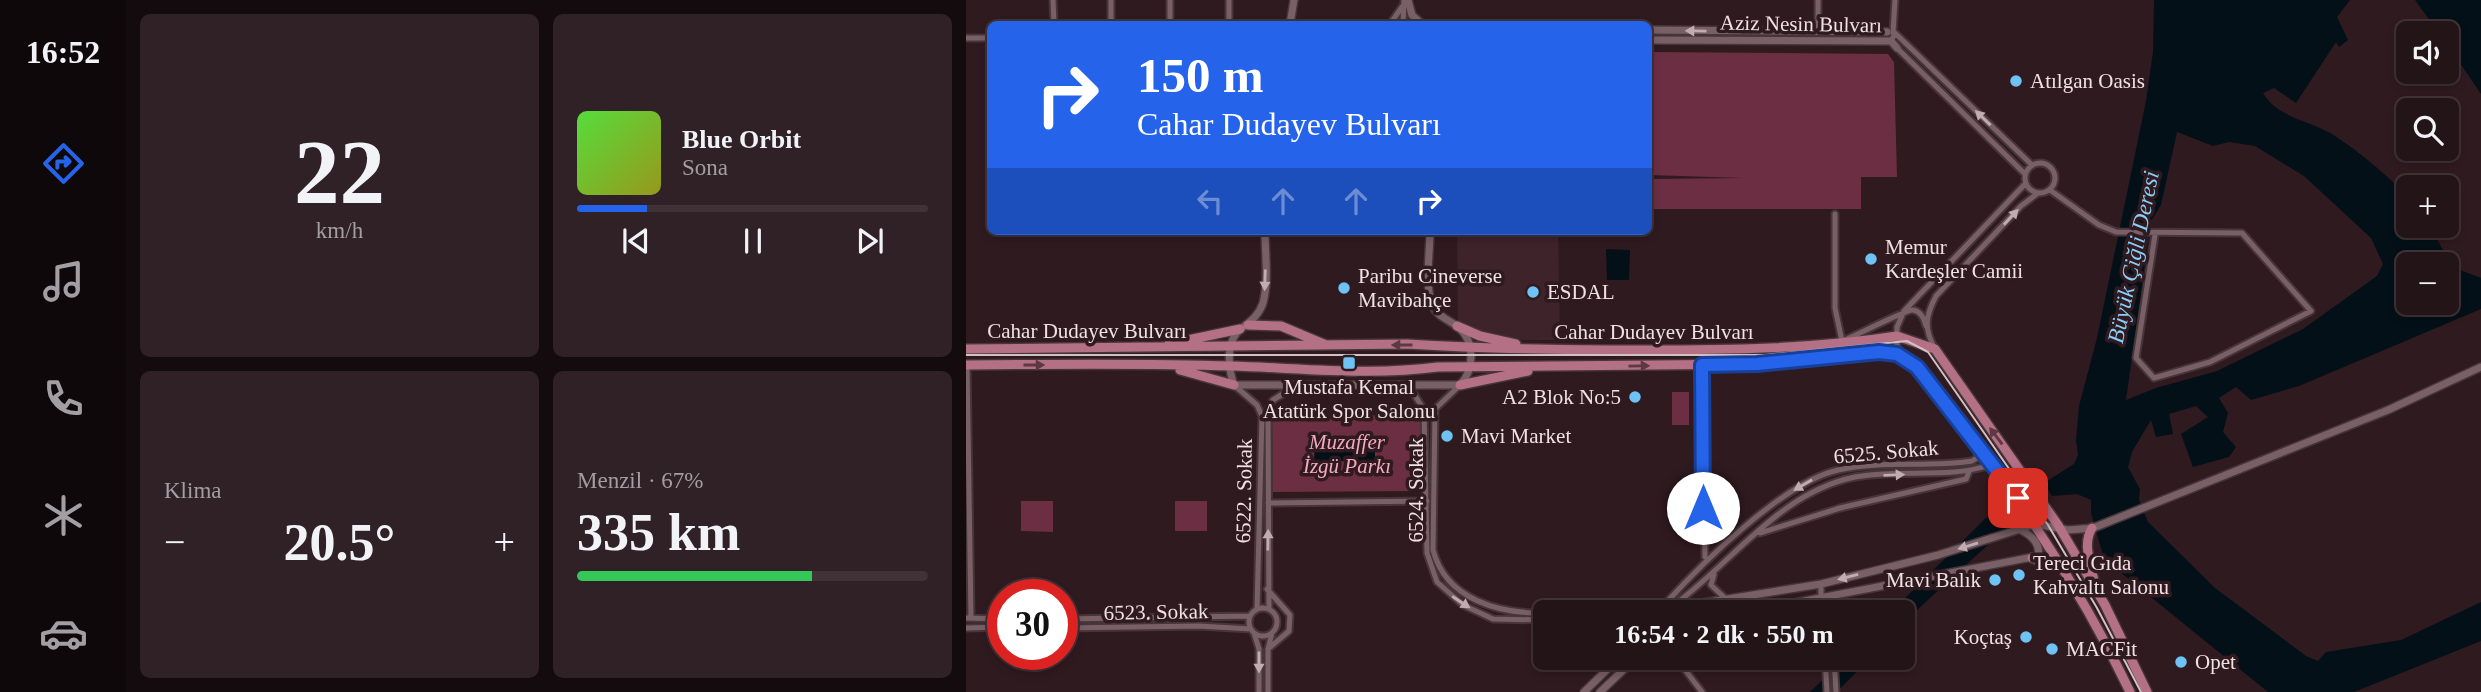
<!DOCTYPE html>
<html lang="tr">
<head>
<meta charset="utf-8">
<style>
	:root { --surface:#231418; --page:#2f2125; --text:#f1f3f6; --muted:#a39ea2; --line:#403337; --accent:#2563eb }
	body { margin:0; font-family:Georgia,serif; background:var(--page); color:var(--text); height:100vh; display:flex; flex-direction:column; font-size:26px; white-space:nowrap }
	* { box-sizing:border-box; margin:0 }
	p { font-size:23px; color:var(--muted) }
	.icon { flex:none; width:38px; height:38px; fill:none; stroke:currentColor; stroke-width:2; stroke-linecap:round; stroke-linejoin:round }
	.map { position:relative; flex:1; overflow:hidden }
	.details { display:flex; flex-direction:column; gap:14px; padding:14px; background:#130b0d; width:840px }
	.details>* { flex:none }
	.banner { position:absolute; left:21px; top:21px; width:665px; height:214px; border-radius:10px; box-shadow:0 4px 10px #0003,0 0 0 2px var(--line); background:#2563eb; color:#fff; overflow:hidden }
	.controls { position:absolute; left:1430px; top:21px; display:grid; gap:14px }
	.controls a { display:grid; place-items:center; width:63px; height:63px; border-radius:10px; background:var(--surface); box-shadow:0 4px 10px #0003,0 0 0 2px var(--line); font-size:35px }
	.speed { position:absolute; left:21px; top:579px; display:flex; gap:14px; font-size:35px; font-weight:700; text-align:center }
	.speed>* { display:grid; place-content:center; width:91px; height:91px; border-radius:50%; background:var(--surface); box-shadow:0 4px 10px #0003,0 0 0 2px var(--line); line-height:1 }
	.speed .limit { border:10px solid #d22; background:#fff; color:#111 }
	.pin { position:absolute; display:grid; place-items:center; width:60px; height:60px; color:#fff; margin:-30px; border-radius:14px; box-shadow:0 4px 10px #0006 }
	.me { position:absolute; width:77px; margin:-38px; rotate:0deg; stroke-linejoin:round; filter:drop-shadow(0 0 5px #0008) }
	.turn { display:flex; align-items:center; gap:24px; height:147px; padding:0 35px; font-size:32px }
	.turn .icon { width:91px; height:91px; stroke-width:2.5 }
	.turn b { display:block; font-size:49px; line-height:60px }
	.lanes { display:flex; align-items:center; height:66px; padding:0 35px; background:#0003; justify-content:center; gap:35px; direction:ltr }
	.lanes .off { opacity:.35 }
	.big { font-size:52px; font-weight:800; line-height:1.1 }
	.details .widget { flex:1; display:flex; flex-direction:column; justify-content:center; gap:10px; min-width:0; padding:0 24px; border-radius:10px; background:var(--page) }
	.details .dial { align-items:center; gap:0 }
	.dial b { font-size:91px; line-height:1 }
	.song { display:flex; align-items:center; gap:21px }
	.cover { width:84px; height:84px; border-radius:10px; background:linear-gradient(135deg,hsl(110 70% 55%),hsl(60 70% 35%)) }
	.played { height:7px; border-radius:4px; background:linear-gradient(90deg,var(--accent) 20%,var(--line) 20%) }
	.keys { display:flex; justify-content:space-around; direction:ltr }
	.heat { display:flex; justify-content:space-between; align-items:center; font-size:38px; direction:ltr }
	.charge { height:10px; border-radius:5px; background:linear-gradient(90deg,#34c759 67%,var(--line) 0) }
	.details .tiles { flex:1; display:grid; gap:14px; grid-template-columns:repeat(2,1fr) }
	.trip { position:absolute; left:567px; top:600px; width:382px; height:70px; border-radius:10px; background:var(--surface); box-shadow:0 4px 10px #0003,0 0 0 2px var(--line); font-weight:800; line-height:70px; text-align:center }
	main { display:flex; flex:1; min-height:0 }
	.dock { display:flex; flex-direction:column; width:126px; justify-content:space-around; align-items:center; background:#0e080a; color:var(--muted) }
	.dock .icon { width:49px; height:49px }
	.dock .current { color:var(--accent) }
	.dock b { font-size:32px; color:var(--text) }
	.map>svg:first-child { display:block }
	.built { fill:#3e232b }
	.green { fill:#6b2e42 }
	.water { fill:#041017; fill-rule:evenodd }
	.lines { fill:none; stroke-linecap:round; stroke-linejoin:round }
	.minor-casing { stroke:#46353a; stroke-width:9 }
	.tertiary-casing { stroke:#46353a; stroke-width:10 }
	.primary-casing { stroke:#46353a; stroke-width:12 }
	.minor { stroke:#796066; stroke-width:5 }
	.tertiary { stroke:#796066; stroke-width:7 }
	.primary { stroke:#b47084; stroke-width:9 }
	.tram { stroke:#d1c1c5; stroke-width:2 }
	.oneway { fill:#c0adb2 }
	.oneway2 { fill:#5e3843 }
	.route-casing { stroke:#184099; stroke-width:18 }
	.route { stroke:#2563eb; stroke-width:12 }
	.poi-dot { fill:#6fc2f4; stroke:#2f1a20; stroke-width:2.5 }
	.labels { text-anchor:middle; stroke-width:7; stroke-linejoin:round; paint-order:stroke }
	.street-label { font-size:21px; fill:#f0e1e5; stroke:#2f1a20 }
	.poi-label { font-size:21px; fill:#f0e1e5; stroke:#2f1a20; text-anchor:start }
	.park-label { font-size:21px; font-style:italic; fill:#f4a9be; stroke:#2f1a20 }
	.water-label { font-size:23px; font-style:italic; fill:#89cef8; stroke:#2f1a20 }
</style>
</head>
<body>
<main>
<nav class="dock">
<b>16:52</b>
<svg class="icon current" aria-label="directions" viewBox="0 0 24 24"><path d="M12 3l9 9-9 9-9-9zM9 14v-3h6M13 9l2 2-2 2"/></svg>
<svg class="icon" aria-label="music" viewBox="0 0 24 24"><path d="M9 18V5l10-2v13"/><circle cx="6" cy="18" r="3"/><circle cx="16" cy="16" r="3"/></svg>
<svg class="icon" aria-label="phone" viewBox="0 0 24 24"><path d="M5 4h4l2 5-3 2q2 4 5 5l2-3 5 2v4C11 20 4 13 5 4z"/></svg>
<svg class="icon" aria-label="climate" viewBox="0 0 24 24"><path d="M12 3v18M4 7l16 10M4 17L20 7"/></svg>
<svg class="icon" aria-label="car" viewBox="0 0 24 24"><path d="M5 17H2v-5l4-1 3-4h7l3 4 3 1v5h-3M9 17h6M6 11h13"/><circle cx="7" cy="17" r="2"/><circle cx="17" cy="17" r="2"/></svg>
</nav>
<section class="details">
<div class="tiles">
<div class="widget dial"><b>22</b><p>km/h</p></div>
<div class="widget">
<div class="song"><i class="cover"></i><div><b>Blue Orbit</b><p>Sona</p></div></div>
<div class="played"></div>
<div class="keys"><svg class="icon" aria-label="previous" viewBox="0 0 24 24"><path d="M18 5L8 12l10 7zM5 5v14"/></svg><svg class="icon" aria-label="pause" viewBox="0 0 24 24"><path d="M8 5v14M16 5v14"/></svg><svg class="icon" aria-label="next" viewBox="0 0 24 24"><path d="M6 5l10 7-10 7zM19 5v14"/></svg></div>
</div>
<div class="widget"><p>Klima</p>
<div class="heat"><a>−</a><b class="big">20.5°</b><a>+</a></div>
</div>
<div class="widget"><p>Menzil · 67%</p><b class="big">335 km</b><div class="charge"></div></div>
</div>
</section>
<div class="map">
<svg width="1515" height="692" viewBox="0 0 1515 692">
	<rect width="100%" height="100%" fill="#2f1a20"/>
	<path class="built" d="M491 231H592L594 340H557L515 331 492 320Z"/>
	<path class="green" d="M683 52 922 54 928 62 931 177H895V209H683V179L776 178 683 175Z
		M706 392H723V425H706Z
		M455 415V491L307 492 306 416Z
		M55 501H87V532L55 531Z
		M209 501H241V531H209Z"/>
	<path class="water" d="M1188 0H1384L1371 17 1382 40 1373 47 1370 42 1330 103 1308 88 1297 93C1312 118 1342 120 1366 134 1394 152 1418 173 1442 196V226H1464L1486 267 1515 278V309L1333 386 1285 400 1270 387 1253 398 1262 413 1257 432 1270 447 1263 457 1227 467 1215 434 1242 417 1230 406 1203 414 1207 434 1190 437 1185 420 1166 452 1162 467 1174 489 1173 500 1182 522 1249 588 1340 656 1352 661 1360 652 1435 640 1515 602V641L1388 692H1302L1138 559 1125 513V500L1111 494 1086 496 1078 483 1108 464 1112 455 1110 440 1113 406 1131 338 1180 101 1187 52ZM1211 132 1247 146 1263 142 1289 146 1338 176 1405 238 1417 264 1411 276 1337 329 1251 371 1190 388 1160 400 1185 221 1195 205ZM1442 264H1480V303H1442Z
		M1449 0H1515V94L1481 44 1480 33H1473Z
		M640 249 664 250 663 280H641Z
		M349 439 409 440V461H348Z
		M1042 503H1048L1053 513 1050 519C1012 555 973 588 936 625V612H925L1025 513Z
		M879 658H904L871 692H844Z"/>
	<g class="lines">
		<defs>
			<path id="minor" d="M87 0 88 24
				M204 0V24
				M145 24V0
				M263 24V0
				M424 24 436 7
				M437 24 438 0
				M852 32V0
				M927 33 929 0
				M0 38H24
				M925 41 929 33 1066 165
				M931 48 1059 174
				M1059 178a15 15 0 1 1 30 0a15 15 0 1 1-30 0Z
				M1084 190 1133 225 1150 232 1276 233 1345 311 1244 362 1188 378 1170 358 1189 235
				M869 214V308L876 341C887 337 941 309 947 310 955 311 958 318 960 326
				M969 349C958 329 959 317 970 296L1055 206 1072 193
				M931 354V327L938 311 1060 183
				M1 365 5 618
				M736 365 739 557
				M268 385 291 405 296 416 291 609
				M435 386 448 394 458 410 461 553 471 582 497 605 527 619 579 620
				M493 386 469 409 467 550C480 600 534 614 579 613
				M302 503 461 501
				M794 533 874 508 1000 479 1003 472
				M748 574 745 585 760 599
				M301 589 324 615 323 631 302 649
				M857 600 864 612
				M699 604C736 563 818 482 872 470 915 460 962 468 1006 461L1014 456V451
				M708 605C768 561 814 492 889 477 935 468 982 480 1027 464
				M283 622a14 14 0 1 1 28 0a14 14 0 1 1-28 0Z
				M303 609 302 409 307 400 328 387
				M615 612 691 611
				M855 612V584
				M0 618 37 619
				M96 619 284 616
				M0 628 37 627
				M96 628 233 626 285 629
				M288 633 293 649V692
				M710 658 736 692
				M859 658 861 692
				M868 658 870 692
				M302 692V649L306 633"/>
			<path id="tertiary" d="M442 0 446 15 456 24
				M324 24 328 0
				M682 30 921 32
				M682 40 925 41 931 48
				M299 231C299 254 303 281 297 303 293 315 285 321 276 328 259 340 262 368 268 385H494C509 369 509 341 492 327 482 319 469 316 465 302 459 280 464 253 464 231
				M712 607 855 584 972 555 1070 524 1102 530 1127 528 1422 410 1515 367
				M690 612 695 606 703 604 715 612
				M781 612 1072 556C1075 544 1065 535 1055 530
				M618 692 653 658
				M634 692 670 658"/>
			<path id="primary" d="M282 325 315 326 360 345
				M491 326 514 336 550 344
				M203 344 274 329
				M0 349 441 344C519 349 598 350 676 350 761 350 847 349 931 336L969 349 1092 525 1139 605 1181 692
				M0 365C88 364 177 363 266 366 335 368 403 376 472 367L791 364 913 352C936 354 948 364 964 381 1042 484 1108 574 1164 692
				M214 370 268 385
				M494 385 562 371
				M1126 528C1115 546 1127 567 1129 588
				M1066 558 1098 568"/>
		</defs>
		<use href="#minor" class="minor-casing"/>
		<use href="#tertiary" class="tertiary-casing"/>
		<use href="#primary" class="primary-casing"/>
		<use href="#minor" class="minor"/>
		<use href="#tertiary" class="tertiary"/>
		<use href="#primary" class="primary"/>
		<path class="tram" d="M0 355H799L941 341 962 352 1082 525 1131 608 1175 692"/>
	</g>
	<defs><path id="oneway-solid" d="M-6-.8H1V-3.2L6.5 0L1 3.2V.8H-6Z" transform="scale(1.75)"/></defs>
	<g class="oneway">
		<use href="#oneway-solid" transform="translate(730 31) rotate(-179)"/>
		<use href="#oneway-solid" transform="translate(1017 118) rotate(-136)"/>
		<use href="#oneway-solid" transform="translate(1045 217) rotate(-47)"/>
		<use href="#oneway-solid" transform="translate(299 280) rotate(92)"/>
		<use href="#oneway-solid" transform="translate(928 475) rotate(-2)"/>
		<use href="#oneway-solid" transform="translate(837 485) rotate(150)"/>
		<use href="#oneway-solid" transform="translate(302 540) rotate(-89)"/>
		<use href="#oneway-solid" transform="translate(1002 546) rotate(163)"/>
		<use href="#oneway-solid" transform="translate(882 577) rotate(166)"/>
		<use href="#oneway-solid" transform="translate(495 602) rotate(33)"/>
		<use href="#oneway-solid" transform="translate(293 662) rotate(90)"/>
	</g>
	<g class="oneway2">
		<use href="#oneway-solid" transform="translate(436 345) rotate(180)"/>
		<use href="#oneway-solid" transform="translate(68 365)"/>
		<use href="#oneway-solid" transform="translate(673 366) rotate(-1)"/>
		<use href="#oneway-solid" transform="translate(1030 436) rotate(-127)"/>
	</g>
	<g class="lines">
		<defs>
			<path id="route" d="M737 508 736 365 791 364 913 352 931 354 951 367 1052 498"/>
		</defs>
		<use href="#route" class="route-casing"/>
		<use href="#route" class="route"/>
	</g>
	<g class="poi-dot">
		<circle cx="1050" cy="81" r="7"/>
		<circle cx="905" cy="259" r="7"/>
		<circle cx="378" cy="288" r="7"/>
		<circle cx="567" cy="292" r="7"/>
		<rect x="376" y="356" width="14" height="14" rx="3.5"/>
		<circle cx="669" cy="397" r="7"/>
		<circle cx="481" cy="436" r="7"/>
		<circle cx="1053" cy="575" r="7"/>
		<circle cx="1029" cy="580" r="7"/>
		<circle cx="1060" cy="637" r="7"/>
		<circle cx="1086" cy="649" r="7"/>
		<circle cx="1215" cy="662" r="7"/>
	</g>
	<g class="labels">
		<g class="street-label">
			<text transform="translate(835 24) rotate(1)" y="7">Aziz Nesin Bulvarı</text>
			<text x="121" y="338">Cahar Dudayev Bulvarı</text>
			<text x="688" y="339">Cahar Dudayev Bulvarı</text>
			<text transform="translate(920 452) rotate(-5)" y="7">6525. Sokak</text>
			<text transform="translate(450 490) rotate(-90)" y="7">6524. Sokak</text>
			<text transform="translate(278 491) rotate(-89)" y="7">6522. Sokak</text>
			<text transform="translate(190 612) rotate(-1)" y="7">6523. Sokak</text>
		</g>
		<g class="poi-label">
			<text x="1064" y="88">Atılgan Oasis</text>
			<text x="919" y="254">Memur<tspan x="919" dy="24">Kardeşler Camii</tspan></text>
			<text x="392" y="283">Paribu Cineverse<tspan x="392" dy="24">Mavibahçe</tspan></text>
			<text x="581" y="299">ESDAL</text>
			<text x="383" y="394" text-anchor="middle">Mustafa Kemal<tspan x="383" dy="24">Atatürk Spor Salonu</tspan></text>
			<text x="655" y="404" text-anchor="end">A2 Blok No:5</text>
			<text x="495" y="443">Mavi Market</text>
			<text x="1067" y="570">Tereci Gıda<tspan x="1067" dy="24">Kahvaltı Salonu</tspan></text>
			<text x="1015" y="587" text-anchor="end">Mavi Balık</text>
			<text x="1046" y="644" text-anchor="end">Koçtaş</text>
			<text x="1100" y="656">MACFit</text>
			<text x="1229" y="669">Opet</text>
		</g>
		<g class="park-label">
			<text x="381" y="449">Muzaffer<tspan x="381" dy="24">İzgü Parkı</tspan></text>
		</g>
		<g class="water-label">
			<text transform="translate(1167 257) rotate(-78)" y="8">Büyük Çiğli Deresi</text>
		</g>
	</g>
</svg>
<div class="controls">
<a><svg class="icon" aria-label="sound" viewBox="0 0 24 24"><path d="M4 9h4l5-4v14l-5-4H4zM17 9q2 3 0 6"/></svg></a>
<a><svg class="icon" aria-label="search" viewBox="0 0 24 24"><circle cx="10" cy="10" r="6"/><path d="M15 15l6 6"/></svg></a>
<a>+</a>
<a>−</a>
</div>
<div class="speed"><div class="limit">30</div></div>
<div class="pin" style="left:1052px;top:498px;background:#d93025"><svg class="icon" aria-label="arrive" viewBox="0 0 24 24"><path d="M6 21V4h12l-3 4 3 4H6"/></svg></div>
<svg class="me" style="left:737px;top:508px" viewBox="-20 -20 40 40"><circle r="19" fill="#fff"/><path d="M0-13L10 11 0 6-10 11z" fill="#2563eb"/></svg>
<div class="trip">16:54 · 2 dk · 550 m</div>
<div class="banner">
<div class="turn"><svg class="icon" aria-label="right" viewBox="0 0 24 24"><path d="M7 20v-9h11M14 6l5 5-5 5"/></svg><div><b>150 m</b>Cahar Dudayev Bulvarı</div></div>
<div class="lanes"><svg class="icon off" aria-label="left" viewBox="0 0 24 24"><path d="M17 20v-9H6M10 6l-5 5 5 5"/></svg><svg class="icon off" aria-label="ahead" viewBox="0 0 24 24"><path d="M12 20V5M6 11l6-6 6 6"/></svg><svg class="icon off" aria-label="ahead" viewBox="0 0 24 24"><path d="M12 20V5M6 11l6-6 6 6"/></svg><svg class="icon" aria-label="right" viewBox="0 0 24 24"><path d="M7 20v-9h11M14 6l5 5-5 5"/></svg></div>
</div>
</div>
</main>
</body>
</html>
